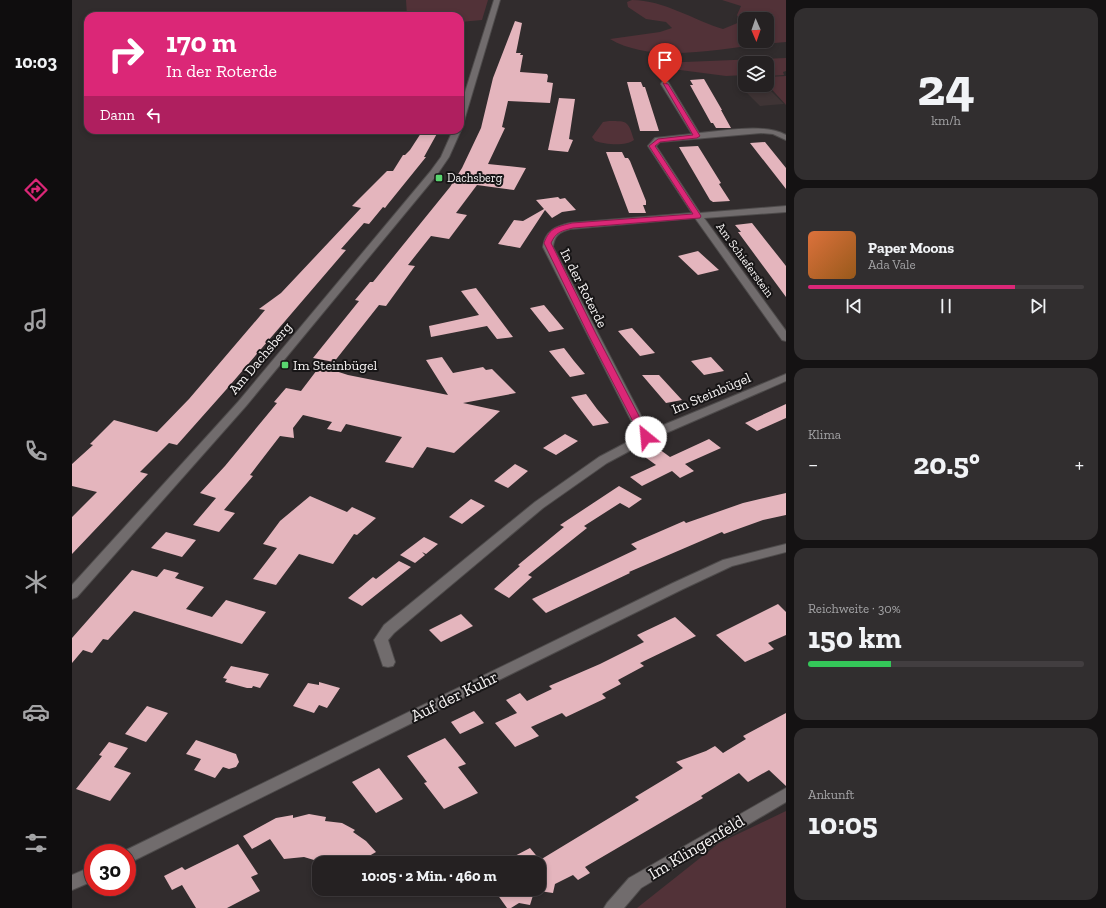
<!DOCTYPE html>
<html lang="de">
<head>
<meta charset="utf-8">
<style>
	:root { --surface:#252122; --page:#312e2f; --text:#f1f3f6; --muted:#a3a3a5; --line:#423e40; --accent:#db2777 }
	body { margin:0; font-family:"Zilla Slab",serif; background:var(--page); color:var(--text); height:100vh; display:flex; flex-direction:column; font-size:15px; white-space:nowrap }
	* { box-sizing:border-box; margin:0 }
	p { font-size:13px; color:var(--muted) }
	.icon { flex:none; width:22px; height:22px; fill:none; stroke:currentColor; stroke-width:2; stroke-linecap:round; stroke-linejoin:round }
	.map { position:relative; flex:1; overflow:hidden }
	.sheet { display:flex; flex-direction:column; gap:8px; padding:8px; background:#141213; width:320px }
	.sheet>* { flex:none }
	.hud { position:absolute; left:12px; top:12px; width:380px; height:122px; border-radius:12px; box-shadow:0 2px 6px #0003,0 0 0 1px var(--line); background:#db2777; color:#fff; overflow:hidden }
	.needle { width:26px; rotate:178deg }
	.fabs { position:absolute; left:666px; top:12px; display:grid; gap:8px }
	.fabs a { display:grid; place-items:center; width:36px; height:36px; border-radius:8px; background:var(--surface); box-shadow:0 2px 6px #0003,0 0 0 1px var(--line); font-size:20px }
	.speed { position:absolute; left:12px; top:844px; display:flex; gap:8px; font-size:20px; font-weight:700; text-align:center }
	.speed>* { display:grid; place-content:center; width:52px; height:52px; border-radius:50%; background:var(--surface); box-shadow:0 2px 6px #0003,0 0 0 1px var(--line); line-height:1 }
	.speed .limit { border:6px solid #d22; background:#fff; color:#111 }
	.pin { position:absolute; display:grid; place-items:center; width:34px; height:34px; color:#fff; margin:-41px -17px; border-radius:50% 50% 50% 0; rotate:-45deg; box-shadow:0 0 4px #0007 }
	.pin .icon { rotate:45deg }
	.me { position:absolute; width:44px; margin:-22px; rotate:332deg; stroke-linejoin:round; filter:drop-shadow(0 0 3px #0008) }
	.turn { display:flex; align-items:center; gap:14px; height:84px; padding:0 16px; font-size:18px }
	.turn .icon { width:52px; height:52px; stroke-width:2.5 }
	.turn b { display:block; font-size:28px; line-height:34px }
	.then { display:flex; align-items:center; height:38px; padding:0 16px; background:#0003; gap:8px; font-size:15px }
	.big { font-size:30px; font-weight:700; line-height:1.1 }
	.sheet .card { flex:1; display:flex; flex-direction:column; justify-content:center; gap:6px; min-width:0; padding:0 14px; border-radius:12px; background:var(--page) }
	.sheet .dial { align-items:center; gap:0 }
	.dial b { font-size:52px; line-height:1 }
	.song { display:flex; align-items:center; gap:12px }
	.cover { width:48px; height:48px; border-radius:6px; background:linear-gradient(135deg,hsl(20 70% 55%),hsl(30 70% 35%)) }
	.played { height:4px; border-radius:2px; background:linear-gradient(90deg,var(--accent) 75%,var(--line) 75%) }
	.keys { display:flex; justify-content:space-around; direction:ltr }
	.heat { display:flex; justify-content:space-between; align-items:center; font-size:22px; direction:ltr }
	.charge { height:6px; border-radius:3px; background:linear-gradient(90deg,#34c759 30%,var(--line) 0) }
	.trip { position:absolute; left:240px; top:856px; width:234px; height:40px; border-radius:12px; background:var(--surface); box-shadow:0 2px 6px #0003,0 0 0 1px var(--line); font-weight:700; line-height:40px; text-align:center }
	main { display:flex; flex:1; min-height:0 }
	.menu { display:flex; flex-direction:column; width:72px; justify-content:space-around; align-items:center; background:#0f0d0e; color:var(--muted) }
	.menu .icon { width:28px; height:28px }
	.menu .on { color:var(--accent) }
	.menu b { font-size:18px; color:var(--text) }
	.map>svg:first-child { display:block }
	.built { fill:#3f3435 }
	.green { fill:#523238; fill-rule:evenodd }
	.building { fill:#e4b5bd }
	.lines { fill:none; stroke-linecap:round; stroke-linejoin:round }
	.minor-casing { stroke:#4e4b4b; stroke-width:2 }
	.minor { fill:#716c6d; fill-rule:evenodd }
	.route { fill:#db2777; stroke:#8e194d }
	.poi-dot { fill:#59d56f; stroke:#171516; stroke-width:1.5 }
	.labels { text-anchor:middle; stroke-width:4; stroke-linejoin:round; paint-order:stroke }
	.far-poi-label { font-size:12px; fill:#f7f4f4; stroke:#171516; text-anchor:start }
	.far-street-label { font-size:12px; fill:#f7f4f4; stroke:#171516 }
	.street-label { font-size:14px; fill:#f7f4f4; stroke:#171516 }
	.poi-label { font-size:14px; fill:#f7f4f4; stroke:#171516; text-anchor:start }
	.near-street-label { font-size:17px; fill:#f7f4f4; stroke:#171516 }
</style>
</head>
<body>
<main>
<nav class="menu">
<b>10:03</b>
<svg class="icon on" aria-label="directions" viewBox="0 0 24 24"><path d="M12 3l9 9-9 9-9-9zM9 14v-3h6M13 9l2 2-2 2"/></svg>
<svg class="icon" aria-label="music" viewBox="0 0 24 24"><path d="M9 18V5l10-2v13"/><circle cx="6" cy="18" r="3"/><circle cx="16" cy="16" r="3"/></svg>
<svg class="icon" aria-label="phone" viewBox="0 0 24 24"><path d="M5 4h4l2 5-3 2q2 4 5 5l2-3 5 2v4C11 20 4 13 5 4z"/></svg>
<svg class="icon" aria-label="climate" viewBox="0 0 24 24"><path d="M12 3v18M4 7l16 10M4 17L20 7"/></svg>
<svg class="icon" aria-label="car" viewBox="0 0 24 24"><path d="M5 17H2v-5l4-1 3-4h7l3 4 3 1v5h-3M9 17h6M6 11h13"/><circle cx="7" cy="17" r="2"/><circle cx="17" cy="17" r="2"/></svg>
<svg class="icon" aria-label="filters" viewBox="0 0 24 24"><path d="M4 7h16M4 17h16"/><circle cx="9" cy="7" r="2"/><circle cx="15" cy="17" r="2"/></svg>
</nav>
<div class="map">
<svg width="714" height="908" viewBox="0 0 714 908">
	<rect width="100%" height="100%" fill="#312c2d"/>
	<path class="built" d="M673 83V85H693L712 104 688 106 666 84Z"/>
	<path class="green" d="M334 0H416L410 20 388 22V16H335Z
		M560 0C592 0 621 20 651 29L668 22 665 15 669 6 650 0H714V42C662 45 585 67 538 39L588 32 600 28 594 22 574 19 556 7 555 2ZM673 19H695V41H673Z
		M714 58V71L711 72 712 75 695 76V63H673V75L654 76 585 67 588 63Z
		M714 76V105L695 84V77Z
		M537 121C556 121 556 121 562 140 553 147 532 144 523 141L520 137 531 122Z
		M714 811V908H565L647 843Z"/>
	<path class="building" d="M443 21 450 23 444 53H449L448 55H451L448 72 475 74 476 76 475 82 481 83 478 103 436 101 430 127 433 128 416 164 454 168 442 190 405 185 384 213 395 215 377 239 359 236 336 265 343 266 314 306 307 305 262 362 241 358 287 301 283 300 298 282H301L378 187 390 168 409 128 421 78Z
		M632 79 650 110H649L659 128H644L641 123H639L618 85H621L618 80Z
		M555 82H569L571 87H573L587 131H568Z
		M487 98 503 99 497 139 501 140 496 152 476 150Z
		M351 130H367L352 157H354L316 204 313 208 311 207 297 224 292 223 269 249 274 250 153 391 105 445 97 443 68 472 76 474 0 554V517L25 492 0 486V464L21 445 18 444 42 420 85 432 117 399 193 310 187 309 209 293 289 208 280 206 315 171H321L331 155H333L338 150Z
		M693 142 714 168V189L678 143Z
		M626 146 649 183 647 184 658 201 641 202 638 200 607 147Z
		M534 152H550L553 158H556L558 161 574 201V205H571L574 213H557Z
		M486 197 488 199 493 198 504 210 490 212 480 218 473 210 448 248 426 244 442 220 451 221 472 209 464 200Z
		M680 223 714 266V297L666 232H669L663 225Z
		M626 251 647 270 626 275 606 256Z
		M404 288 441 337 425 339 415 326 359 337 357 326 407 315 389 291Z
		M472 305 492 329 477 332 458 308Z
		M560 328 571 340 583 353 568 356 546 331Z
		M492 348 502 361 513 374 498 377 477 351Z
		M370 357 381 373 411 367 414 370 420 369 444 393 391 403 428 411 382 453 355 447 341 468 313 462 330 437 274 424 269 432 255 429 260 422 231 415 221 428 222 438 208 436 178 475 181 476 152 510 163 513 147 532 121 525 144 498 128 493 153 466 205 403 202 402 214 388 229 391 248 366 276 375 376 395 354 360Z
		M639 357 652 371 632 375 619 361Z
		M570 375H587L610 400 594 403Z
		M514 394 525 409 537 423 521 426 499 397Z
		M714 404V418L685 431 673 423Z
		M493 434 506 441 484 455 471 448Z
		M637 439 649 448 613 464 622 471 608 478 600 471 570 486 558 477 584 465 573 457 587 449 598 457Z
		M443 464 456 471 436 488 422 481Z
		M547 486 570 499 557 508 548 503 512 526 515 528 456 575 460 577 437 598 422 589 448 566 446 565 492 527 488 525Z
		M714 493V515L691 520 652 534 650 532 557 572 558 573 474 613 460 599 565 549 559 544 612 521 614 523 671 503Z
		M238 496 275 512 280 507 304 518 285 535 282 534 261 564 227 554 204 585 181 579 205 548 191 544 208 521Z
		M399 499 413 506 390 524 377 517Z
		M94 532 124 540 110 557 79 548Z
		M352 537 366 544 354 554 350 552 353 555 343 563 328 555Z
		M327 561 339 567 290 606 276 598 301 577 304 579Z
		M92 569 107 573 103 578 132 587 114 609 140 617 154 600 194 612 170 644 62 611 36 640 31 639 20 653 11 650 0 663V638L60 570 85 577Z
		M706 604 714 612V635L696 643 702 649 673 662 644 635Z
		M389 614 401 626 369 642 357 630Z
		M603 617 624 636 568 663 572 666 546 680 549 684 530 694 534 698 494 717 490 713 459 727 467 736 443 747 423 723 445 713 434 700 448 693 455 701 480 689 477 686 528 664 572 642 565 635Z
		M159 666 197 674 188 688 181 686 180 688H175L153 682 155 679 151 678Z
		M247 682 268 688 255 708 247 705 242 713 221 706 236 683 247 685Z
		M75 706 96 713 74 742 53 734Z
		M402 711 412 723 388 734 379 722Z
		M714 713V786L697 770 676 782 667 773 629 796 631 798 513 867 518 873 506 880 501 875 483 884 481 893 467 891V863H429L458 848 468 860 567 800 563 797 611 768 604 762 634 751 643 746 651 753 674 739 671 736Z
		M373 738 394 764 386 767 406 793 372 809 352 783 355 782 335 756Z
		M124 740 164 754 167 762 164 767 157 769 151 767 143 778 122 770 129 759 114 754Z
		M37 742 56 748 42 767 59 773 38 801 4 789 30 756 27 755Z
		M307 768 331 799 304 813 280 782Z
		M237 814 254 817 253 821 270 823 283 830 281 832 294 841 304 852 285 863H252L232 857 212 859 198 839 180 849 171 836 204 818 221 815V818Z
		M166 844 186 874 179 877 188 891 155 908H124L110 885 100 890 92 876 110 867 113 870Z
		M434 889H463L458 905 447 903 439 908H435L425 894Z"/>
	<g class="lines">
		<defs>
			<path id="minor" d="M422 0H428L392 121 388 123V108Z
				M590 82H596L627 133C653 131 692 123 714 135V140L701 134 689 133 588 142 584 146 628 213 714 206V212L632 218 714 331V341L710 340 623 218 498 229C487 232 482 236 481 247L577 431 714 374V381L578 440 535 463 471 508 322 633 316 640 323 662 321 666 316 667 311 666 302 640 312 625 463 502 527 457 567 436 471 247C473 231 484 226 498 223L620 213 576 146 583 138 620 134 589 84Z
				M388 128 389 130 377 157 364 176 174 406 5 597 0 599V585L166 402 358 172 369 157 381 130H388Z
				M714 544V552L660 566 611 589 61 861 55 863V853H48L601 583 651 560Z
				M714 788V802L569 888 552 908H532L535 903 557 878Z
				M21 866V881L0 890V875Z"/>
		</defs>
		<use href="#minor" class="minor-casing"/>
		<use href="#minor" class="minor"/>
	</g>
	<path class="route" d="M591 83 596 84 628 136 625 138 588 142 583 146 629 216 628 218 501 228C489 231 484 232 479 243L524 334 578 437 574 439 569 437 516 334 472 243C478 227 485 227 500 223L621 214 577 146 586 139 621 135Z"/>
	<g class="poi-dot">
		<rect x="363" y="174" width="8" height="8" rx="2"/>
		<rect x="209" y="361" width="8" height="8" rx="2"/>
	</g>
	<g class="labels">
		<g class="far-poi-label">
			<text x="375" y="182">Dachsberg</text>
		</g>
		<g class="far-street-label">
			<text transform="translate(673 260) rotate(54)" y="4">Am Schieferstein</text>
		</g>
		<g class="street-label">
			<text transform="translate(512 288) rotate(63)" y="5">In der Roterde</text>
			<text transform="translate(188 358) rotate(-50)" y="5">Am Dachsberg</text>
			<text transform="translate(639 393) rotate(-23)" y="5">Im Steinbügel</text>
		</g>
		<g class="poi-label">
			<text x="221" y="370">Im Steinbügel</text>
		</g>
		<g class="near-street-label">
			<text transform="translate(382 696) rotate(-26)" y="6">Auf der Kuhr</text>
			<text transform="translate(624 847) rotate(-31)" y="6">Im Klingenfeld</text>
		</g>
	</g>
</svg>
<div class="fabs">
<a><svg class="needle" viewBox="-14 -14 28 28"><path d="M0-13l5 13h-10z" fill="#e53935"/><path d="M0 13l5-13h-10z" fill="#a3a3a5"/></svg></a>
<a><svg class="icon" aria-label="layers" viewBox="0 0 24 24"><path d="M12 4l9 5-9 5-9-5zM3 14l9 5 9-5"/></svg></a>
</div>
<div class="speed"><div class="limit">30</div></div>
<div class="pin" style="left:593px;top:84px;background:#d93025"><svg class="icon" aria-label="arrive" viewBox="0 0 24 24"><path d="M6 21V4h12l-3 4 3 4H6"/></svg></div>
<svg class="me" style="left:574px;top:437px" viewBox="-20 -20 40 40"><circle r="19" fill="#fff"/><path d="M0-13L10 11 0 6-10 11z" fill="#db2777"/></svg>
<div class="trip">10:05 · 2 Min. · 460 m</div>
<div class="hud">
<div class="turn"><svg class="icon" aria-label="right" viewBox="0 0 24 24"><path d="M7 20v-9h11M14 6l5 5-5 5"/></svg><div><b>170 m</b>In der Roterde</div></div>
<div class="then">Dann<svg class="icon" aria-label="left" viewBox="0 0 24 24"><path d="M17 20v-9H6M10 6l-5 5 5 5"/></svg></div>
</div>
</div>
<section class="sheet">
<div class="card dial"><b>24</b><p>km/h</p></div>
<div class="card">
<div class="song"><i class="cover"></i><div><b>Paper Moons</b><p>Ada Vale</p></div></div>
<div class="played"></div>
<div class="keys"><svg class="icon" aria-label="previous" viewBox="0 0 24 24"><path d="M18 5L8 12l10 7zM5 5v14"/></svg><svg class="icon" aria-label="pause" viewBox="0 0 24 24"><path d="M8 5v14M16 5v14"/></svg><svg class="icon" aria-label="next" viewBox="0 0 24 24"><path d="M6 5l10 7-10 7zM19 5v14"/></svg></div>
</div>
<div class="card"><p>Klima</p>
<div class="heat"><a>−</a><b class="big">20.5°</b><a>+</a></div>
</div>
<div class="card"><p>Reichweite · 30%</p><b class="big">150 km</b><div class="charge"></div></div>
<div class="card"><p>Ankunft</p><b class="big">10:05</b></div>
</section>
</main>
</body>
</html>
